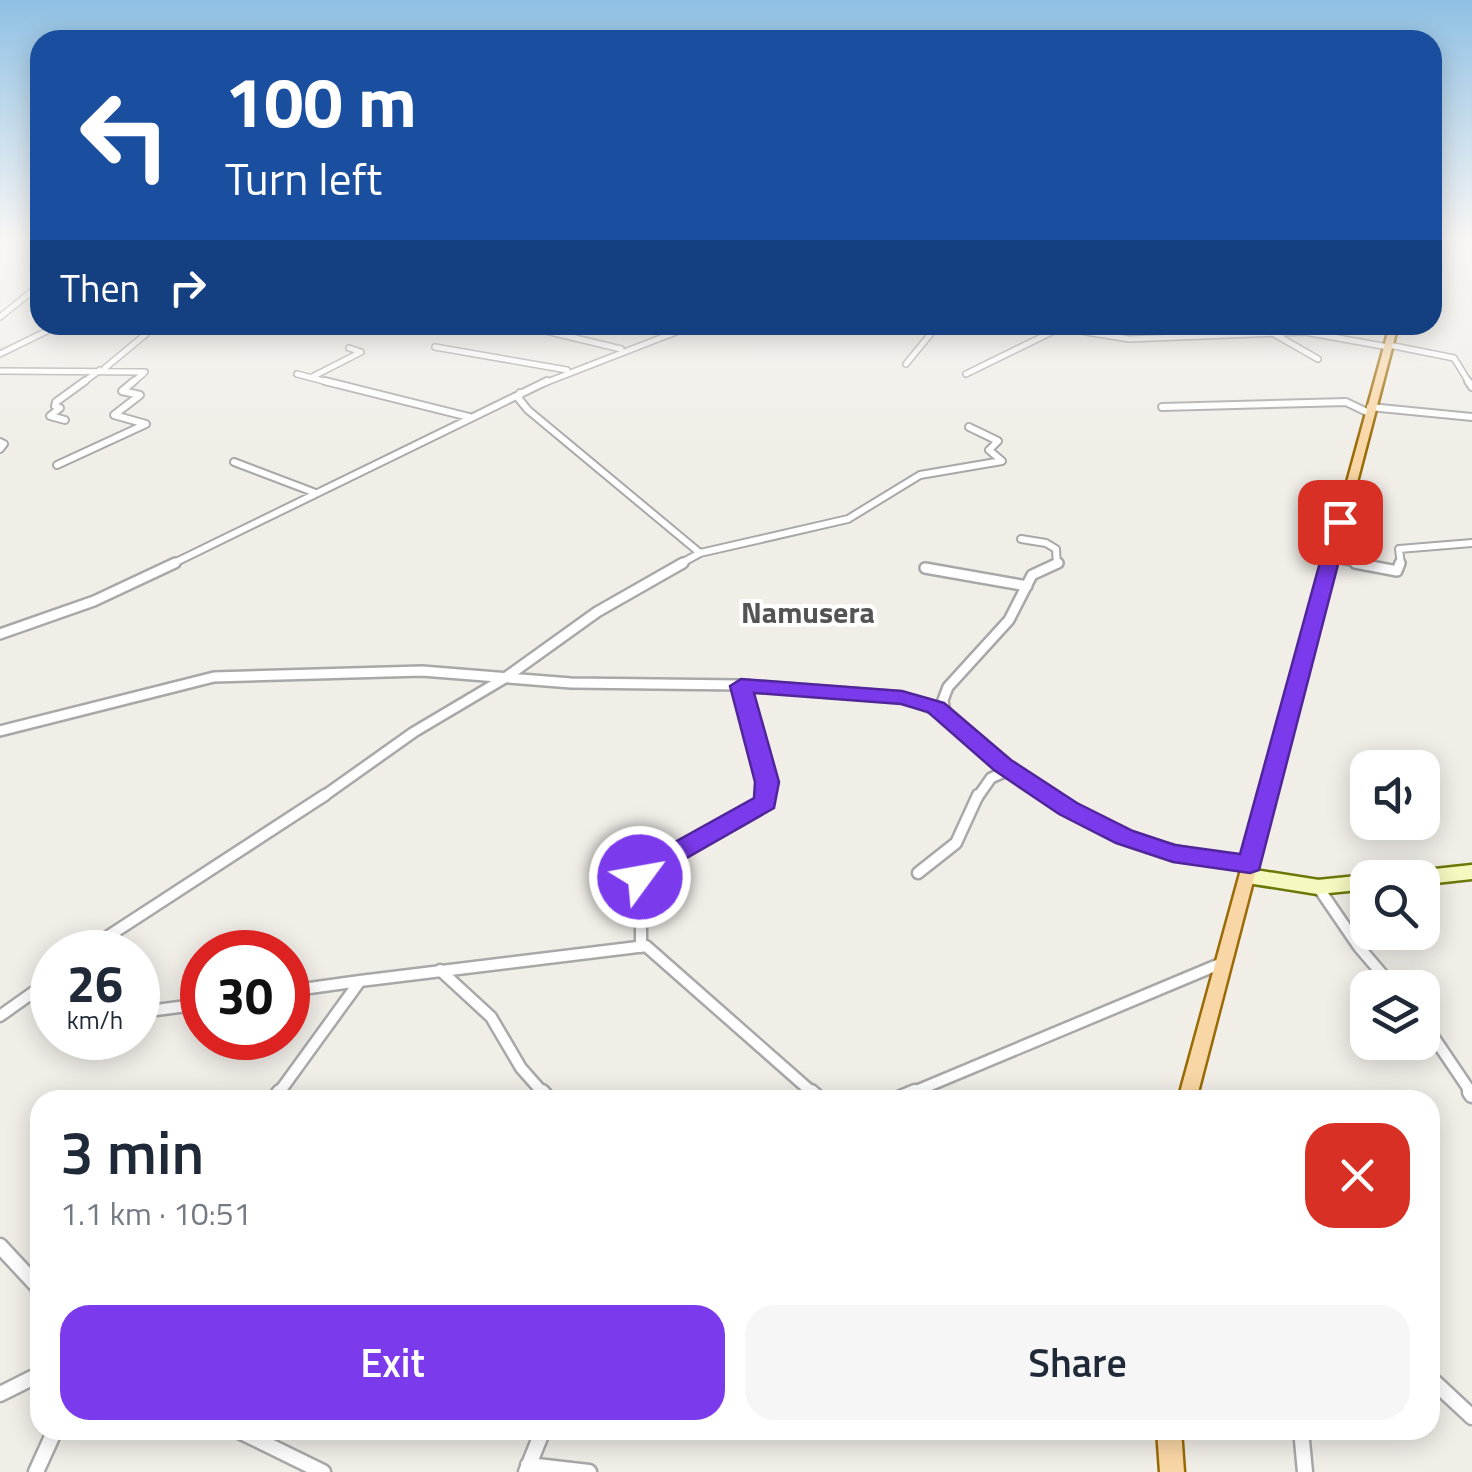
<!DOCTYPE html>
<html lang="en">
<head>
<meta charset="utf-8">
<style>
	body { margin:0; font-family:"Titillium Web",sans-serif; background:#f6f6f7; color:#1f2937; height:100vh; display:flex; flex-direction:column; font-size:38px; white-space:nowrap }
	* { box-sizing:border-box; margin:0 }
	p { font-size:32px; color:#747a83 }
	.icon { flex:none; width:55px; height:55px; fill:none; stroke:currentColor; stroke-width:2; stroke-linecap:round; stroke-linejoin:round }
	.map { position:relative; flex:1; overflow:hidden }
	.drawer { position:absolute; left:30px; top:1090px; width:1410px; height:350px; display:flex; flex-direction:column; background:#fff; border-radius:30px; box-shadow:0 5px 25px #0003 }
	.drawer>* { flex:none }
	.guide { position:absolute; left:30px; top:30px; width:1412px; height:305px; border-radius:30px; box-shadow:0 5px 25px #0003; background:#1a4fa0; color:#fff; overflow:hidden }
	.buttons { position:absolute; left:1350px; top:750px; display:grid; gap:20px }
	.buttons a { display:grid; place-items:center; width:90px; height:90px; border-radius:20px; background:#fff; box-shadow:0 5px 25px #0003; font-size:50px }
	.speed { position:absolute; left:30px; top:930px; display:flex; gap:20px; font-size:50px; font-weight:700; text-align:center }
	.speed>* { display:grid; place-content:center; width:130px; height:130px; border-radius:50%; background:#fff; box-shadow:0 5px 25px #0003; line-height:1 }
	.speed small { font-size:25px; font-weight:400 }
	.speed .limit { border:15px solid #d22; background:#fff; color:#111 }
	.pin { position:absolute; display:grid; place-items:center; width:85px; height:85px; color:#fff; margin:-42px; border-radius:20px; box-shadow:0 5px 15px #0006 }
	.me { position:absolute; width:110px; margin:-55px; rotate:58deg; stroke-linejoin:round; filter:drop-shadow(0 0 8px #0008) }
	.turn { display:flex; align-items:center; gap:35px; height:210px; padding:0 30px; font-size:45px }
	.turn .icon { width:130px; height:130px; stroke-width:2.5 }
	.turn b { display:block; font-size:70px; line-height:85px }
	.then { display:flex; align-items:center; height:95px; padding:0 30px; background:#0003; gap:20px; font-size:38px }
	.round { display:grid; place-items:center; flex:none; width:105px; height:105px; border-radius:30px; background:#f6f6f7 }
	.head { display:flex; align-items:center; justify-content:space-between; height:170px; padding:0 30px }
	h1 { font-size:60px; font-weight:600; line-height:75px }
	.primary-button { display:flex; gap:20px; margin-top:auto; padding:20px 30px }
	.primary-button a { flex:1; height:115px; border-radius:30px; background:#7c3aed; color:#fff; font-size:40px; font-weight:600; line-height:115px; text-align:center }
	.primary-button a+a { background:#f6f6f7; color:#1f2937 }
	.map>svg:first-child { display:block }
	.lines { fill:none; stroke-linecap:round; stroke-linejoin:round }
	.street-far4-casing { stroke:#a8a8a8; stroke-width:8 }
	.street-far3-casing { stroke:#a8a8a8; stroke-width:10 }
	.street-far2-casing { stroke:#a8a8a8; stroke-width:14 }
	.street-far1-casing { stroke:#a8a8a8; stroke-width:15 }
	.street-casing { stroke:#a8a8a8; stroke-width:19 }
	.secondary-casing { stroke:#6b7808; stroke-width:19 }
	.primary-casing { stroke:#9a6a05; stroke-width:5 }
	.street-far4 { stroke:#fff; stroke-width:5 }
	.street-far3 { stroke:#fff; stroke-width:6 }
	.street-far2 { stroke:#fff; stroke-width:9 }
	.street-far1 { stroke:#fff; stroke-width:10 }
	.street { stroke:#fff; stroke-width:14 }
	.secondary { stroke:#f5f8bf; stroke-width:14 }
	.primary { fill:#f9d6a5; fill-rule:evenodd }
	.route { fill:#7c3aed; stroke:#51269a; stroke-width:2.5 }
	.labels { text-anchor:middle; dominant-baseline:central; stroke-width:8; stroke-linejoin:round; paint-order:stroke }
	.quarter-label { font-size:30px; font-weight:bold; fill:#545454; stroke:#fff }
</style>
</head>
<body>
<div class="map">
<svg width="1472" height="1472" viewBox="0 0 1472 1472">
	<rect width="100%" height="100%" fill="#f1eee8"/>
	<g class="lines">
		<defs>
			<path id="street-far4" d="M0 317 40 285
				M521 325 621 349
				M1044 325 1129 339 1305 332 1388 347
				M1250 325 1266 333
				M1276 335 1318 359
				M1389 345 1454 358 1470 384
				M435 347 567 370
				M0 354 59 325
				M906 364 938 325
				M105 368 146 334
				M0 371 145 372 131 384
				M297 374 335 384
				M966 374 1058 329
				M312 377 361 352 349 348
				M81 384 100 370
				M542 384 694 325"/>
			<path id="street-far3" d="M325 381 469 417
				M1468 381 1472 387
				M520 393 519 399 528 410 700 553 678 565
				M1162 407 1346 402 1369 413
				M1370 407 1472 417
				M65 420 50 416 60 408 55 406 56 402 85 381
				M0 442 4 444 0 449
				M234 462 313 492
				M57 465 146 424 114 415 140 395 122 391 134 381
				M1021 539 1046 543 1056 549 1057 565
				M700 553 848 519 920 475 1002 461 989 450 998 441 969 427
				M1330 558 1368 565
				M170 565 547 381
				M1401 565 1399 549 1472 543"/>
			<path id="street-far2" d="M1355 563 1397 571 1400 563
				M925 568 1027 586
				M0 634 94 601 175 563
				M741 685 767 798
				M945 713 943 700 948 687 1009 620 1032 575 1058 563
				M0 731 214 677 422 671 571 683 741 685 902 697 945 713 1009 770 1052 798
				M321 798 414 732 505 678 597 612 683 563
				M977 798 991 778 1009 770"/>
			<path id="street-far1" d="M1048 795C1120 841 1167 853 1250 864
				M918 873 956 843 978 795
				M1318 887 1359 947 1394 988
				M641 947V873L759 807 768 795
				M84 952 325 795
				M440 970 491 1017 521 1068 544 1094
				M288 991 360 981
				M156 1010 202 1004
				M0 1016 52 979
				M1422 1020 1472 1094
				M278 1094 360 981 646 946 814 1094
				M909 1094 1222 963"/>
			<path id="street" d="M542 1092 549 1100
				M811 1092 820 1100
				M1470 1092 1472 1095
				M274 1100 280 1092
				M896 1100 915 1092
				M0 1246 40 1289
				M1430 1378 1472 1417
				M0 1394 40 1374
				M237 1430 323 1472
				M1301 1430 1305 1472
				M528 1465 589 1472
				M36 1472 55 1430
				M526 1472 543 1430"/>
			<path id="secondary" d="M1248 876 1318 887 1368 882
				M1417 878 1472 872"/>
			<path id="primary" d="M1390 325H1398L1196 1100H1178Z
				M1157 1430H1181L1184 1472H1160Z"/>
		</defs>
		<use href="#street-far4" class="street-far4-casing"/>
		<use href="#street-far3" class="street-far3-casing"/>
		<use href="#street-far2" class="street-far2-casing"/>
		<use href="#street-far1" class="street-far1-casing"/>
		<use href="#street" class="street-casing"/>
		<use href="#secondary" class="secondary-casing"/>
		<use href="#primary" class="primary-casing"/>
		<use href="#street-far4" class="street-far4"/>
		<use href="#street-far3" class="street-far3"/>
		<use href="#street-far2" class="street-far2"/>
		<use href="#street-far1" class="street-far1"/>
		<use href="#street" class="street"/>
		<use href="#secondary" class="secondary"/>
		<use href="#primary" class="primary"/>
	</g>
	<linearGradient id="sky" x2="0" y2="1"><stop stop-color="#8fc0e4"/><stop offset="0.54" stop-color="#f9f7f5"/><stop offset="1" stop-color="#f9f7f5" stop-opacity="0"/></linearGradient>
	<rect width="1472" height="446" fill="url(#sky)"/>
	<path class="route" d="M1340 516 1349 522 1259 870 1250 873 1173 862 1116 843 1059 814 994 770 928 712 901 704 754 693 779 782 774 808 657 875 649 883H631L627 877 639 862 754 798 755 782 730 686 741 679 902 691 944 703 1011 760 1077 803 1133 831 1175 845 1240 854 1331 522Z"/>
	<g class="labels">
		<g class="quarter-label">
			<text x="808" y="612">Namusera</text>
		</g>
	</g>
</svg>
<div class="buttons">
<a><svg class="icon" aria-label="sound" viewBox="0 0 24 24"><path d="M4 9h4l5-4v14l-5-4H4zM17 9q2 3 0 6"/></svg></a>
<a><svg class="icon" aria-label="search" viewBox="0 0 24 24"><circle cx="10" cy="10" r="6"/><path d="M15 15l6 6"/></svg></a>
<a><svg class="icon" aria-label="layers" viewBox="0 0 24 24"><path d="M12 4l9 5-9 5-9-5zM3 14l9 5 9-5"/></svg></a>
</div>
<div class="speed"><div>26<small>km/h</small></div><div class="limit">30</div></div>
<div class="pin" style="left:1340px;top:522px;background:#d93025"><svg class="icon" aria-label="arrive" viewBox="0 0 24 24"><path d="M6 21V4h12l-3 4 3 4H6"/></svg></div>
<svg class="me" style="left:640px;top:877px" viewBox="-20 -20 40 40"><circle r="17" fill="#7c3aed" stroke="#fff" stroke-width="3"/><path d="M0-11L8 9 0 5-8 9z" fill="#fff"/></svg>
<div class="guide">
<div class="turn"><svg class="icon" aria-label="left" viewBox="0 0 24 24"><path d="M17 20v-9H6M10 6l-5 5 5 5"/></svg><div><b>100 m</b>Turn left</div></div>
<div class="then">Then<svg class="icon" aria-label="right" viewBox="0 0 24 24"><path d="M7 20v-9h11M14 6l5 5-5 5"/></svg></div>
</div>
<section class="drawer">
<div class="head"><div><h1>3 min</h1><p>1.1 km · 10:51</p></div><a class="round" style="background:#d93025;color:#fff"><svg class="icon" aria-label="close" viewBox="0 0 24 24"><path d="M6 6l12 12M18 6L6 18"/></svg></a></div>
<div class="primary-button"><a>Exit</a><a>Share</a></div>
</section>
</div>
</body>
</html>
